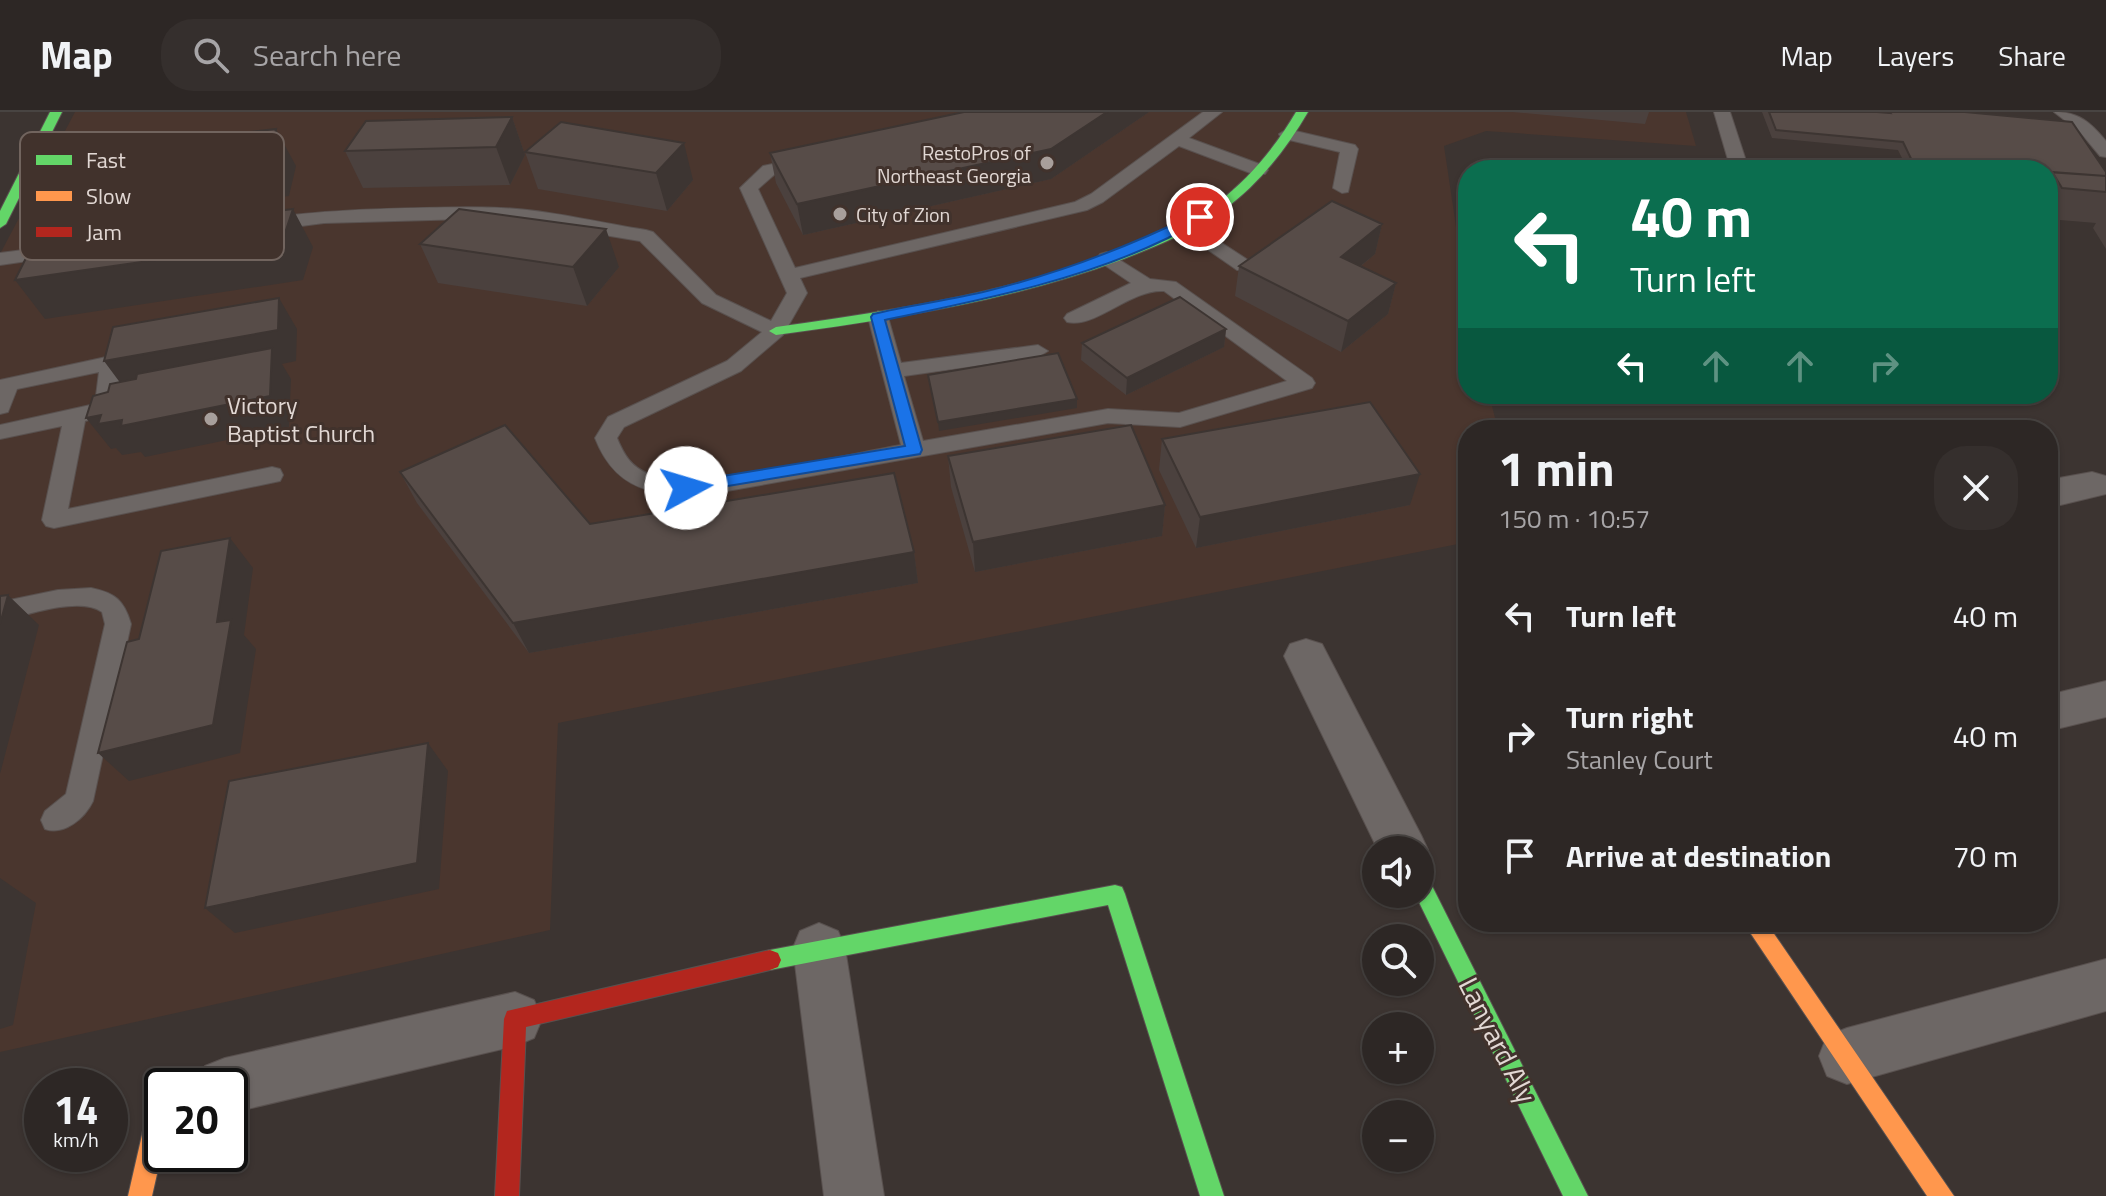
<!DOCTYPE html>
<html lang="en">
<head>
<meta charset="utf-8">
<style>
	body { margin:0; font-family:"Titillium Web",sans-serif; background:#352f2d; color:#f1f3f6; height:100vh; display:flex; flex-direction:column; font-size:30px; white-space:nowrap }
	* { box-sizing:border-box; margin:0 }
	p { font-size:26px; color:#a7a5a7 }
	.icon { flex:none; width:44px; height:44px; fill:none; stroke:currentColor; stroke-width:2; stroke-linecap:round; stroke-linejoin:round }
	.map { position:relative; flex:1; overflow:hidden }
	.side { position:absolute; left:1458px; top:308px; width:600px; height:512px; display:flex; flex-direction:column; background:#2d2725; border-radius:32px; box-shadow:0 2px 6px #0004,0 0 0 2px #484442 }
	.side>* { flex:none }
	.guide { position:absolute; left:1458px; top:48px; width:600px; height:244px; border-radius:32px; box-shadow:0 2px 6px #0004,0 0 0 2px #484442; background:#0b6e4f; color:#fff; overflow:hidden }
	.buttons { position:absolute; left:1362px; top:724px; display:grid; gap:16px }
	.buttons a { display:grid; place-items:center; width:72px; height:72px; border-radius:50%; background:#2d2725; box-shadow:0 2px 6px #0004,0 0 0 2px #484442; font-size:40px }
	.speed { position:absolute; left:24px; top:956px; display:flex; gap:16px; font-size:40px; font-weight:700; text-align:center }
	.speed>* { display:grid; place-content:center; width:104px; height:104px; border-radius:50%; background:#2d2725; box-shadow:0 2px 6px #0004,0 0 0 2px #484442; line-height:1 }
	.speed small { font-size:20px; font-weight:400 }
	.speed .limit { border:4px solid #111; border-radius:12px; background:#fff; color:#111 }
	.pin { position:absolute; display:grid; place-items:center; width:68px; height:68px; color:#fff; margin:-34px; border:4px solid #fff; border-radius:50%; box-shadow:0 2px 8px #0007 }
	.me { position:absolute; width:88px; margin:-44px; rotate:84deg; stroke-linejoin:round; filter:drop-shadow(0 0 6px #0008) }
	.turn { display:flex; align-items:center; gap:28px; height:168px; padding:0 40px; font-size:36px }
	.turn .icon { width:104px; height:104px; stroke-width:2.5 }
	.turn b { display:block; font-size:56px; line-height:68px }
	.lanes { display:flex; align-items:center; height:76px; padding:0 40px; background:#0003; justify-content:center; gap:40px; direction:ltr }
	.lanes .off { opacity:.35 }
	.round { display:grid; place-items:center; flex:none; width:84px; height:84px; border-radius:32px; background:#352f2d }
	.headline { display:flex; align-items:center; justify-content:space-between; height:136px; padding:0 40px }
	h1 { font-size:48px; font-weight:700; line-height:60px }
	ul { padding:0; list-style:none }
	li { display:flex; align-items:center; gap:24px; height:120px; padding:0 40px }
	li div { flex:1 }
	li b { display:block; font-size:30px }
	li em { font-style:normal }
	header { display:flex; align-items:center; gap:48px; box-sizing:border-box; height:112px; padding:0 40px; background:#2d2725; border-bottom:2px solid #484442 }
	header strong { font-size:38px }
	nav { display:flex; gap:44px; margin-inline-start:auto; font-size:28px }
	.search { width:560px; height:72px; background:#352f2d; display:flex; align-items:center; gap:20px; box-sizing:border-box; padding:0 28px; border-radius:32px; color:#a7a5a7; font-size:30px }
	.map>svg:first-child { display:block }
	.built { fill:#4a362e }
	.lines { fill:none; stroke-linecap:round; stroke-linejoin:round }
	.lane-casing { stroke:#59514f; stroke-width:2 }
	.street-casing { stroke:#59514f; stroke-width:2 }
	.fast-casing { stroke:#59514f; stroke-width:2 }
	.slow-casing { stroke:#59514f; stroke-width:2 }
	.jam-casing { stroke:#59514f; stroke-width:2 }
	.lane { fill:#6d6765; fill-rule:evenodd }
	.street { fill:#6d6765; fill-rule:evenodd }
	.fast { fill:#63d668; fill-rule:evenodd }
	.slow { fill:#ff974d; fill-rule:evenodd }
	.jam { fill:#b3261e; fill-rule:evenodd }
	.wall { fill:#4b413e }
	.shaded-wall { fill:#3d3532 }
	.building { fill:#574c48; stroke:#3d3532; stroke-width:2 }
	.route { fill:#1a73e8; stroke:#114b97; stroke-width:2 }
	.poi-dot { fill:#a89f9b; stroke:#41322c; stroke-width:3 }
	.labels { text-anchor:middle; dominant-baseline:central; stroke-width:6; stroke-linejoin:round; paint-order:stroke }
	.far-poi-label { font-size:20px; fill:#e2d8d4; stroke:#41322c; text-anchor:end }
	.poi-label { font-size:24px; fill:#e2d8d4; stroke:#41322c; text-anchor:start }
	.near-street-label { font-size:28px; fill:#e2d8d4; stroke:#41322c }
	.key { fill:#41322c; stroke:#71645e; stroke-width:2 }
	.key-label { font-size:22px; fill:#e2d8d4 }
</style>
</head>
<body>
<header>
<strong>Map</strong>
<div class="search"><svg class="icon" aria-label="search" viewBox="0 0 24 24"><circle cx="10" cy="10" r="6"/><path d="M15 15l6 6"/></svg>Search here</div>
<nav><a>Map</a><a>Layers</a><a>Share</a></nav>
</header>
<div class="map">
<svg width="2106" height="1084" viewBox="0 0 2106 1084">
	<rect width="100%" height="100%" fill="#3c3431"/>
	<path class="built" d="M75 0H1686L1696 34 1486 19 1444 34 1468 195V282H1489L1498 318H1468V430L558 611 550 818 0 940V142Z"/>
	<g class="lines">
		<defs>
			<path id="lane" d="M1203 0H1222L1189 26 1265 54 1268 58 1265 62H1253L1179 34 1103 90 1087 98 800 166 807 181 783 223 741 259 624 315 617 326C624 343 631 355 649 362 693 379 849 342 901 333L868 205 878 199 888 205 901 251 1038 233 1048 239 1038 245 904 264 923 329 1108 297 1179 301 1287 269 1164 179C1130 177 1095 217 1067 210L1064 206 1067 202 1131 171 1100 150 1097 146 1100 142 1107 140 1150 167 1176 170 1312 266 1315 271 1312 276 1180 315 1108 311 727 379C669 385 619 388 595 326L608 305 727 249 762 220 702 191 640 129 502 106 324 111 263 119 254 113C270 96 468 94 501 96 549 98 599 111 646 118L653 120 716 183 771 209 787 181 740 76 763 54 807 45 816 50 813 54 775 62 758 77 795 156 1075 90 1091 82Z
				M1714 0H1730L1749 58H1731Z
				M2054 0C2079 0 2090 10 2106 29V45L2100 44 2080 20Z
				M1287 17 1355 33 1358 37 1348 80 1342 81 1333 76 1340 40 1281 26 1279 22Z
				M1185 107 1251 150 1254 154 1251 158H1237L1178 117 1176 113Z
				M62 133 71 139 69 143 0 153V141Z
				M111 244 121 251 116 297 113 302 85 309 68 397 272 355 280 357 283 363 280 369 54 416 46 414 42 408 62 314 0 327V313L95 292 99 260 17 277 8 300 0 302V268Z
				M91 476C115 481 124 488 131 512L93 689C85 706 64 724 45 717L41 708 45 699 66 682 105 512 102 500C80 484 25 503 0 510V490L58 478Z"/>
			<path id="street" d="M2092 360 2106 364V382L2048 396V368Z
				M1306 527 1322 532 1421 723 1428 738 1421 753 1420 738H1378L1284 544 1290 532Z
				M2106 569V605L2048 619V583Z
				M819 811 838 819 845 836 884 1084H824L793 836 800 819Z
				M2106 847V899L1847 972 1827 964 1819 944 1827 924 1847 916Z
				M515 880 534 888 542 907 534 926 515 934 230 1001V974H197L205 954 225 946Z"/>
			<path id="fast" d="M50 0H62L6 112 0 116V99Z
				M1296 0H1308C1287 36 1259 72 1225 97 1194 119 1157 134 1121 148 1010 189 893 207 776 223L769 219 776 215C890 199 1005 182 1113 141 1149 128 1186 113 1217 91 1249 67 1276 34 1296 0Z
				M1420 762 1427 764 1588 1084H1563L1415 782H1420Z
				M1115 773 1122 775 1125 782 1224 1084H1200L1108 793 770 858 762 855 759 848 762 841 770 838Z"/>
			<path id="slow" d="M1743 810H1766L1954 1084H1927Z
				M162 976V1040L152 1084H128L150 988 154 980Z"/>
			<path id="jam" d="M770 838 778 841 781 848 778 855 770 858 526 915 519 1084H495L504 907 507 899Z"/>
		</defs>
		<use href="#lane" class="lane-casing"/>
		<use href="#street" class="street-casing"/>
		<use href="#fast" class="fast-casing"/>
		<use href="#slow" class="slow-casing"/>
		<use href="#jam" class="jam-casing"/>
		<use href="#lane" class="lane"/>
		<use href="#street" class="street"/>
		<use href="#fast" class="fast"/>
		<use href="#slow" class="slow"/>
		<use href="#jam" class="jam"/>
	</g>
	<path class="wall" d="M964 0H1149L1051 67 803 123 776 71 770 41Z
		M1512 0H1649L1645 12Z
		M1762 0H1965L2106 60V137L2093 116 2096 111 2048 107V58H1908L1898 38 1772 26Z
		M512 5 525 43 510 73 363 76 345 39Z
		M561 10 693 68 667 99 538 77 525 40Z
		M1382 112 1375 142 1360 155 1396 171 1388 202 1341 240 1235 184 1239 154Z
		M420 132 619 155 587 194 438 171Z
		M1226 217 1224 235 1126 283 1081 248 1082 231Z
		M1162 327 1410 393 1196 436 1159 358Z
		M948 344 1165 393 1162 424 975 460 951 375Z
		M400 360 590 412 914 440 918 471 529 541 417 391Z"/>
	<path class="shaded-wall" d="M1107 0H1149L1051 67 803 123 797 92Z
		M512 5 525 43 510 73 496 35Z
		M276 17 296 54 289 84 88 109 62 71Z
		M684 31 693 68 667 99 656 61Z
		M293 97 313 135 303 168 45 207 15 168Z
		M1382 112 1375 142 1334 176 1341 145Z
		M606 117 619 155 587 194 573 155Z
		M1396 171 1388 202 1341 240 1348 209Z
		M279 186 297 217 296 249 282 252 291 267 289 315 145 345 141 340 122 343 116 336 111 337 86 306 101 303 122 308 127 280 104 249Z
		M1226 217 1224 235 1126 283 1127 266Z
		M1077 287V296L939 319 938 310Z
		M1420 362 1410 393 1196 436 1200 405Z
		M1165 393 1162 424 975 460 973 430Z
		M230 426 253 456 244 523 256 537 240 641 129 669 98 641 217 510Z
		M914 440 918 471 529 541 513 511Z
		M8 483 39 513 0 662V512Z
		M428 631 448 659 439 777 235 821 205 796Z
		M0 766 36 791 13 913 0 917Z"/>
	<path class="building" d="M964 0H1107L1051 37 797 92 770 41Z
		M1769 0H1877L1890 1 1889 0H1965L2072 10 2106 60V64L2048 60V58L2014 56 2015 58H1929L1916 57 1903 30 1776 18Z
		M512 5 496 35 345 39 366 9Z
		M561 10 684 31 656 61 525 40Z
		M276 17 269 47 62 71 79 39Z
		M2052 60 2106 64V80L2062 76Z
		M1332 89 1382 112 1341 145 1396 171 1348 209 1239 154Z
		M293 97 282 130 15 168 34 130Z
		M459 97 606 117 573 155 420 132Z
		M1180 185 1226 217 1127 266 1082 231Z
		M279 186 278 218 104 249 113 215Z
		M272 236 270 284 121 314 122 308 98 312 101 303 86 306 93 284 108 280 110 272 136 267 137 262Z
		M1058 241 1077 287 938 310 928 263Z
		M1370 290 1420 362 1200 405 1162 327Z
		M505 313 590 412 894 361 914 440 513 511 400 360Z
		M1131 313 1165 393 973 430 948 344Z
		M230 426 217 510 231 508 213 613 98 641 127 530 139 527 161 439Z
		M8 483 0 512V484Z
		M428 631 417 751 205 796 229 669Z"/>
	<path class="route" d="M1195 102 1206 105C1196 114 1181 119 1168 126 1080 169 981 188 885 208L922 338 920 342 686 381 678 376 686 370 905 334 871 205 873 202C911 193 950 188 987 179 1060 161 1128 135 1195 102Z"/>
	<g class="poi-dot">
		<circle cx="1047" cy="51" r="8"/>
		<circle cx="840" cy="102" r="8"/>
		<circle cx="211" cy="307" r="8"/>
	</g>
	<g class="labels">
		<g class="far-poi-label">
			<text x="1031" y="40">RestoPros of<tspan x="1031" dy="23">Northeast Georgia</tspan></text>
			<text x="856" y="102" text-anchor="start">City of Zion</text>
		</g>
		<g class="poi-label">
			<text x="227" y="293">Victory<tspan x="227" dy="28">Baptist Church</tspan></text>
		</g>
		<g class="near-street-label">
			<text transform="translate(1498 928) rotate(63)">Lanyard Aly</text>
		</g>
	</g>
	<rect x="20" y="20" width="264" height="128" rx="12" class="key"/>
	<rect x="36" y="43" width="36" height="10" fill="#63d668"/>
	<rect x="36" y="79" width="36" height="10" fill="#ff974d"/>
	<rect x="36" y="115" width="36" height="10" fill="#b3261e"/>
	<g class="key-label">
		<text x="86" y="56">Fast</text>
		<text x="86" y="92">Slow</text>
		<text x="86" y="128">Jam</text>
	</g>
</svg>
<div class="buttons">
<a><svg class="icon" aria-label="sound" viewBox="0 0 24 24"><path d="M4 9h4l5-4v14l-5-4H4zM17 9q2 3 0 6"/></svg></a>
<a><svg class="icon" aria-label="search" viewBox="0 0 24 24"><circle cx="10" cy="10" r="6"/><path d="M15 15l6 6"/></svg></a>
<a>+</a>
<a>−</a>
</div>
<div class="speed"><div>14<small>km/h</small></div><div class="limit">20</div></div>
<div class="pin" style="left:1200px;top:105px;background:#d93025"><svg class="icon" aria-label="arrive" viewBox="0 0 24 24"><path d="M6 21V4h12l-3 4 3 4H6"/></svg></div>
<svg class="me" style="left:686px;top:376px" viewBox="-20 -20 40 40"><circle r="19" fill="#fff"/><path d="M0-13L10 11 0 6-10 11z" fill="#1a73e8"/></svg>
<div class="guide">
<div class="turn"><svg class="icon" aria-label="left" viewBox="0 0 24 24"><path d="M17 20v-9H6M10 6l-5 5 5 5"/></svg><div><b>40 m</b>Turn left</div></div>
<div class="lanes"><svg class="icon" aria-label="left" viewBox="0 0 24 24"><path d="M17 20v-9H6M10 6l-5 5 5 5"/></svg><svg class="icon off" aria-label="ahead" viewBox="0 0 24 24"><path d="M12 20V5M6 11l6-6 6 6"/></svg><svg class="icon off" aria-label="ahead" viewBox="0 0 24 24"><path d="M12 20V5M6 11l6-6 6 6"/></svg><svg class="icon off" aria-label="right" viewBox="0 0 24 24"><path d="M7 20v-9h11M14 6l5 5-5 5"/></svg></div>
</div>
<section class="side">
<div class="headline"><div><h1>1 min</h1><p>150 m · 10:57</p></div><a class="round"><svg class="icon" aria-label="close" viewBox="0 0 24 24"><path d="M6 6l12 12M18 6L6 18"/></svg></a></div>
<ul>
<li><svg class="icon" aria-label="left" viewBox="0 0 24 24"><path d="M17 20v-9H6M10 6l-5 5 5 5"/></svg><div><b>Turn left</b></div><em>40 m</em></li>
<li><svg class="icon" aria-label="right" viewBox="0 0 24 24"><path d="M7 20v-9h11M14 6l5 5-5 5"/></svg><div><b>Turn right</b><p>Stanley Court</p></div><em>40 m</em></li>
<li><svg class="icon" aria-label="arrive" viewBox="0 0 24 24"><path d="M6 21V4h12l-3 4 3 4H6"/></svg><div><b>Arrive at destination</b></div><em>70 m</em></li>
</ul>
</section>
</div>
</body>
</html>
